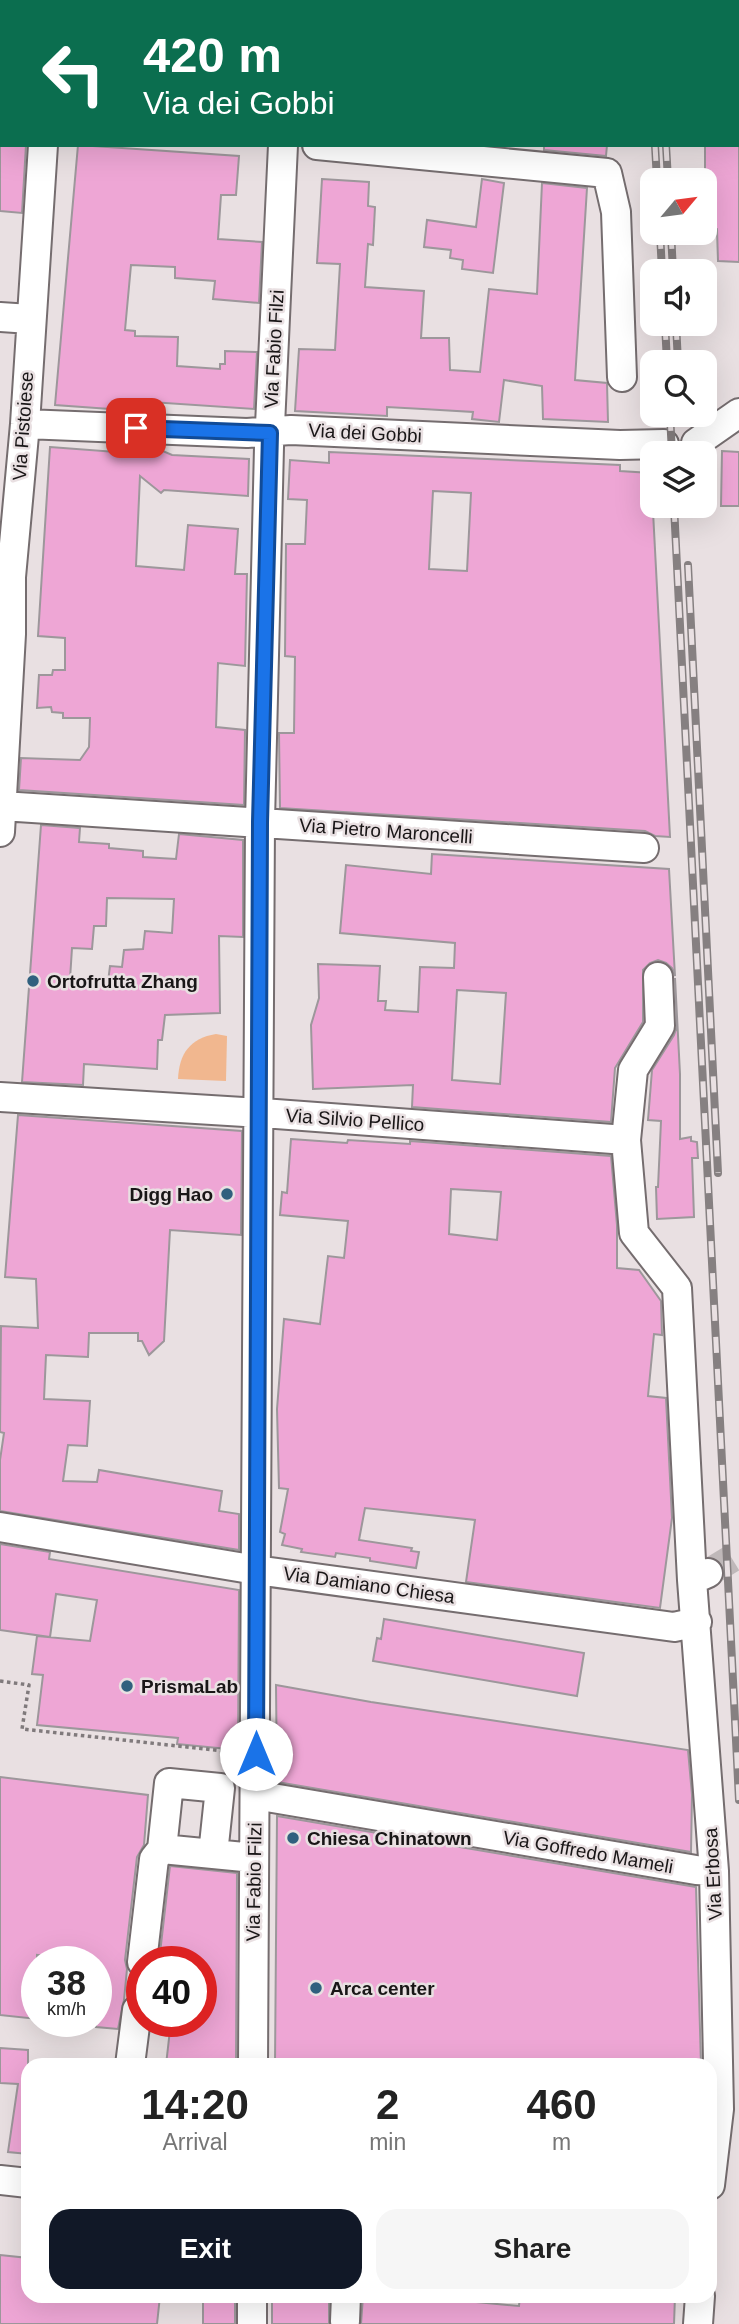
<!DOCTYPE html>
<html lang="en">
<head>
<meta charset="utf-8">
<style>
	body { margin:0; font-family:Helvetica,sans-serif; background:#f6f6f6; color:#222; height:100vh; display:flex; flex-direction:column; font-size:26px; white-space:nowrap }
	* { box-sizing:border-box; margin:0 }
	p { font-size:23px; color:#767676 }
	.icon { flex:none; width:38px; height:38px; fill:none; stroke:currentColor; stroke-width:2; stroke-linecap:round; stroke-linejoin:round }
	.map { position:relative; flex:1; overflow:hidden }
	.side { position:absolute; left:21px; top:2058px; width:696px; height:245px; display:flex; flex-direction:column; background:#fff; border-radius:21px; box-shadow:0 7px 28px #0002 }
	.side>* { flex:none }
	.hud { position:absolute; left:0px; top:0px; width:740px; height:147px; box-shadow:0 7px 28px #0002; background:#0b6e4f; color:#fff; overflow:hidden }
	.needle { width:46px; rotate:61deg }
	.tools { position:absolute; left:640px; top:168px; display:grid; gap:14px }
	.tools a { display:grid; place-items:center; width:77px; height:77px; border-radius:14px; background:#fff; box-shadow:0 7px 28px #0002; font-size:35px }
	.speed { position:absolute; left:21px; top:1946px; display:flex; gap:14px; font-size:35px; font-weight:700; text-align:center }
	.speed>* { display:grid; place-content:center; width:91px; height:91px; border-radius:50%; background:#fff; box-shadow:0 7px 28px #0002; line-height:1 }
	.speed small { font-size:18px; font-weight:400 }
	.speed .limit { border:10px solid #d22; background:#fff; color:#111 }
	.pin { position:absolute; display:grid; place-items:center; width:60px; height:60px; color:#fff; margin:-30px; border-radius:14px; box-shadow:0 4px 10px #0006 }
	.me { position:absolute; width:77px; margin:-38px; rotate:0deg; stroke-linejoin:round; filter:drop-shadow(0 0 5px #0008) }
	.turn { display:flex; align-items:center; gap:24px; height:147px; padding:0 28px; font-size:32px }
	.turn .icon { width:91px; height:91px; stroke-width:2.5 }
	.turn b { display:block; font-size:49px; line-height:60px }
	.eta { display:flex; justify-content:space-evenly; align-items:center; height:119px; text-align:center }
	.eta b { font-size:42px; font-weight:700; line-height:49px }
	.action { display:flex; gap:14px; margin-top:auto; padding:14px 28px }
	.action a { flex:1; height:80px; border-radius:21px; background:#111827; color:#fff; font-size:28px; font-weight:700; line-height:80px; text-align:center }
	.action a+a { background:#f6f6f6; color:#222 }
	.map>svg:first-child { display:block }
	.green { fill:#f1b78f }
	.building { fill:#eea6d5; stroke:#9d979b; stroke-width:2; fill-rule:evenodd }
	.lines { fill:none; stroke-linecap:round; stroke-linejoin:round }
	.minor-tunnel { stroke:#bfb8b9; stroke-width:28; stroke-dasharray:28 14; stroke-linecap:butt }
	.minor-casing { stroke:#756d6f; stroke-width:32 }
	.path { stroke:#807a7c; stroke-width:3.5; stroke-dasharray:3.5 3.5; stroke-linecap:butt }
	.minor { stroke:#fff; stroke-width:28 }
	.rail-casing { stroke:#868081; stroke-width:8 }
	.rail { stroke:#e9e0e2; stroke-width:5; stroke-dasharray:16; stroke-linecap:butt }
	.route-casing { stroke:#114b97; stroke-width:18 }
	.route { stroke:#1a73e8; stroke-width:12 }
	.poi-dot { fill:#30607e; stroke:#e9e0e2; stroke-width:2.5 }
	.labels { text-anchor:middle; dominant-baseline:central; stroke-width:5; stroke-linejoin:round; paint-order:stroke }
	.street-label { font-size:19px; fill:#191617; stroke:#e9e0e2 }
	.poi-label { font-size:19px; font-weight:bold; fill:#191617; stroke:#e9e0e2; text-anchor:start }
</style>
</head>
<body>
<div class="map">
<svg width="739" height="2324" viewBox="0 0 739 2324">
	<rect width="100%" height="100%" fill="#e9e0e2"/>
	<path class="green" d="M216 1034 227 1036 226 1081 178 1079C179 1054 190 1038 216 1034Z"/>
	<path class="building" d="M0 145H26L22 213 0 211Z
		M78 145 239 156 236 195H221L218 239 262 242 259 303 213 299 215 281 175 278V267L131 265 125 330 135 331V336L178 337 177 366 220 369V364H225V351L257 352 254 409 121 400 110 409 55 405Z
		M544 145H607L606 156 544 150Z
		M705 145H739V262L718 261 717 229 710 228 711 177H705Z
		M322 179 369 182 368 206 375 207 373 245 368 244 365 287 424 291 421 338H449L450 370 480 372 489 289 537 294 542 183 587 188 575 380 607 383 608 422 543 419 542 386 504 380 499 422 472 419 473 412 423 409 387 407V416L295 411 299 349 335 350 340 264 317 263Z
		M482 179 504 183 493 273 462 269 463 260 450 258 451 250 424 247 427 220 476 227Z
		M50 447 142 454V451L149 452 156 448 172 455 249 459 248 496 164 490 161 493 140 476 136 566 184 570 188 525 238 529 235 574H247L245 666 218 663 216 727 245 730 244 805 19 790 21 758 80 760 89 747 90 718H63V713L52 712 51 707 37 708 39 675H52L53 670H65V638L38 636Z
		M722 451 739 452V506H721Z
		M329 452 620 465V471L651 473 670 837 655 836 645 831 280 808 279 733H294L295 657 285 656 286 544H305L307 500 288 499 290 460 329 463ZM433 491 471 493 467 571 429 569Z
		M41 825 80 828 79 842 109 844V848L143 851V857L176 859 179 834 243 840V937L219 936 220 1013 165 1015 162 1040H158L157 1069 84 1064 83 1085 22 1082ZM107 898 174 899 172 933 145 931 143 949 124 950 122 967 110 966 108 982 70 979 72 948 92 949 94 926H106Z
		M432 854 669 869 675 976 672 968 666 963 658 960 650 963 643 970V1022L615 1068 611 1122 412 1107 413 1085 313 1089 311 1025 319 998 318 964 380 966 378 1001H386L385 1010 418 1012 420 967 454 968 455 943 340 933 346 865 431 874ZM457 990 506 993 500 1084 452 1080Z
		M675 978 680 1074V1139L691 1137V1141L697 1142 698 1158H692L694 1217 657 1219 656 1187H658L661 1121 648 1120 652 1070 674 1035 677 1026Z
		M18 1115 242 1131 241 1235 170 1230 164 1341 149 1355 142 1341H138V1333H89L88 1357 46 1355 44 1399 90 1401 87 1446 68 1445 63 1481 97 1482 99 1470 222 1491 219 1511 239 1514V1550L0 1511V1460L4 1433 0 1432 1 1326 38 1328 36 1279 5 1277Z
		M291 1139 347 1143 348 1140 410 1144V1141L611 1156 617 1225V1268L639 1270 661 1301 662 1335 654 1334 648 1396 666 1398 672 1518 660 1608 466 1582 475 1520 365 1508 359 1540 412 1548 411 1551 419 1552 416 1568 370 1561V1558L336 1553 335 1557 301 1552 302 1549 282 1545 285 1534 280 1532 288 1489 279 1488 277 1409 284 1319 320 1324 328 1256 344 1258 348 1221 280 1215 282 1192 287 1193ZM451 1189 501 1192 497 1240 449 1234Z
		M0 1544 50 1552 49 1559 239 1590 238 1750 177 1744 178 1738 37 1725 43 1675 32 1674 37 1636 90 1641 97 1600 56 1594 50 1637 0 1630Z
		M384 1619 584 1653 577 1696 373 1661 377 1638 381 1639Z
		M276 1685 371 1702 688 1750 692 1795 691 1852 277 1782Z
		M0 1777 148 1795 144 1845 137 1857 125 1960 127 1969 124 2000 118 2029 96 2027V1962L37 1955V2019L0 2015Z
		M277 1816 696 1887 701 2065H275Z
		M170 1866 237 1873 236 2065H166L171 2021H201V1962H159Z
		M0 2048 28 2050V2154L8 2152 18 2084 0 2083Z
		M0 2255 28 2258V2296H160L157 2324H0Z
		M203 2296H235V2324H203Z
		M272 2296H329V2324H272Z
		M363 2296H478L477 2302 519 2306 520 2296H675L674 2324H361Z"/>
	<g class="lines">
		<path class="minor-tunnel" d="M708 1573 739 1554"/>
		<defs>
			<path id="minor" d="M51 2V0
				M292 2V0
				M0 7 2 8
				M317 145 607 173 616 212 622 377
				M0 317 30 319
				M25 424 247 433 291 430 620 445 664 444
				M696 443 739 413
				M2 806 644 848
				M0 832 11 634V577L25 424 43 145
				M0 1097 276 1114 626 1140 634 1233 677 1288 692 1580
				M626 1140 633 1070 660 1026 658 977
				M0 1527 256 1570 674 1627 697 1622
				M708 1573 692 1580 714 1871 719 2109 710 2185
				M255 1795 696 1870 714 1871
				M162 1849 169 1783 220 1788 213 1854
				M142 1962 154 1859 162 1849 254 1858
				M130 2065 137 2010
				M253 2065 260 822 269 447 283 145
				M0 2180 28 2183
				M252 2296V2324
				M345 2321 346 2296
				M698 2324 700 2296"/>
		</defs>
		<use href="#minor" class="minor-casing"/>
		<path class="path" d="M0 1681 29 1685 22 1729 233 1752"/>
		<use href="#minor" class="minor"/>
		<defs>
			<path id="rail" d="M656 0V2
				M655 145 657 180
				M666 145 668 180
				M660 233 662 271
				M671 233 673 271
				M665 324 667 362
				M676 324 678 362
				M670 415 672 453
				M674 506 739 1800
				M688 565 718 1173"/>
		</defs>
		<use href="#rail" class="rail-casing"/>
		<use href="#rail" class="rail"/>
	</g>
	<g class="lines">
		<defs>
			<path id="route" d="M136 428 270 433 260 822 256 1754"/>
		</defs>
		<use href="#route" class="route-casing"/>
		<use href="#route" class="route"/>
	</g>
	<g class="poi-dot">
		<circle cx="33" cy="981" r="7"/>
		<circle cx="227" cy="1194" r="7"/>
		<circle cx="127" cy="1686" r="7"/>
		<circle cx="293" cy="1838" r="7"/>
		<circle cx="316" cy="1988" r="7"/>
	</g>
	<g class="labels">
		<g class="street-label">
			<text transform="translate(274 349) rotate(-87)">Via Fabio Filzi</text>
			<text transform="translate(23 426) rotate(-86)">Via Pistoiese</text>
			<text transform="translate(365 433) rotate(3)">Via dei Gobbi</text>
			<text transform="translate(386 831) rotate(4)">Via Pietro Maroncelli</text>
			<text transform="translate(355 1120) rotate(4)">Via Silvio Pellico</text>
			<text transform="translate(369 1585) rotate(8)">Via Damiano Chiesa</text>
			<text transform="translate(588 1852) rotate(10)">Via Goffredo Mameli</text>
			<text transform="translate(713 1874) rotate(-93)">Via Erbosa</text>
			<text transform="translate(254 1882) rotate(-89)">Via Fabio Filzi</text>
		</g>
		<g class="poi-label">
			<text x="47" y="981">Ortofrutta Zhang</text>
			<text x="213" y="1194" text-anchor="end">Digg Hao</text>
			<text x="141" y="1686">PrismaLab</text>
			<text x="307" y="1838">Chiesa Chinatown</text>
			<text x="330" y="1988">Arca center</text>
		</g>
	</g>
</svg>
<div class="tools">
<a><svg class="needle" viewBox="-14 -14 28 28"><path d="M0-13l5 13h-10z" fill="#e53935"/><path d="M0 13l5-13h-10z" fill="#767676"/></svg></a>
<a><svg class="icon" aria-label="sound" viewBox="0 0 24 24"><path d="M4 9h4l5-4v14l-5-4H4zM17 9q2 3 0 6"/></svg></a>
<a><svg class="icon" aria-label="search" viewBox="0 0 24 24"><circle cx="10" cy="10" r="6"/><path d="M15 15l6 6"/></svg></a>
<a><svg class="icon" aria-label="layers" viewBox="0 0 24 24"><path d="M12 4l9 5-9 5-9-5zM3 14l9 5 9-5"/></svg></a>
</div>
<div class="speed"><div>38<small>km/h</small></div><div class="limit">40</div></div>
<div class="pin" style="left:136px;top:428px;background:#d93025"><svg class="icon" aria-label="arrive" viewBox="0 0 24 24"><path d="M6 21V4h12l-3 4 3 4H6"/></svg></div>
<svg class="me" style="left:256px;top:1754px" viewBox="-20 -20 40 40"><circle r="19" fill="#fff"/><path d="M0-13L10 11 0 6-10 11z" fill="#1a73e8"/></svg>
<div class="hud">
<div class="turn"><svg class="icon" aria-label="left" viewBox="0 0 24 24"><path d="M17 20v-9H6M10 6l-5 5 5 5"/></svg><div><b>420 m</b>Via dei Gobbi</div></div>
</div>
<section class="side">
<div class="eta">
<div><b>14:20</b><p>Arrival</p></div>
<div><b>2</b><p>min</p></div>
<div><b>460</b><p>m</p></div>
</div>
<div class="action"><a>Exit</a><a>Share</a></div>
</section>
</div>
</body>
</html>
